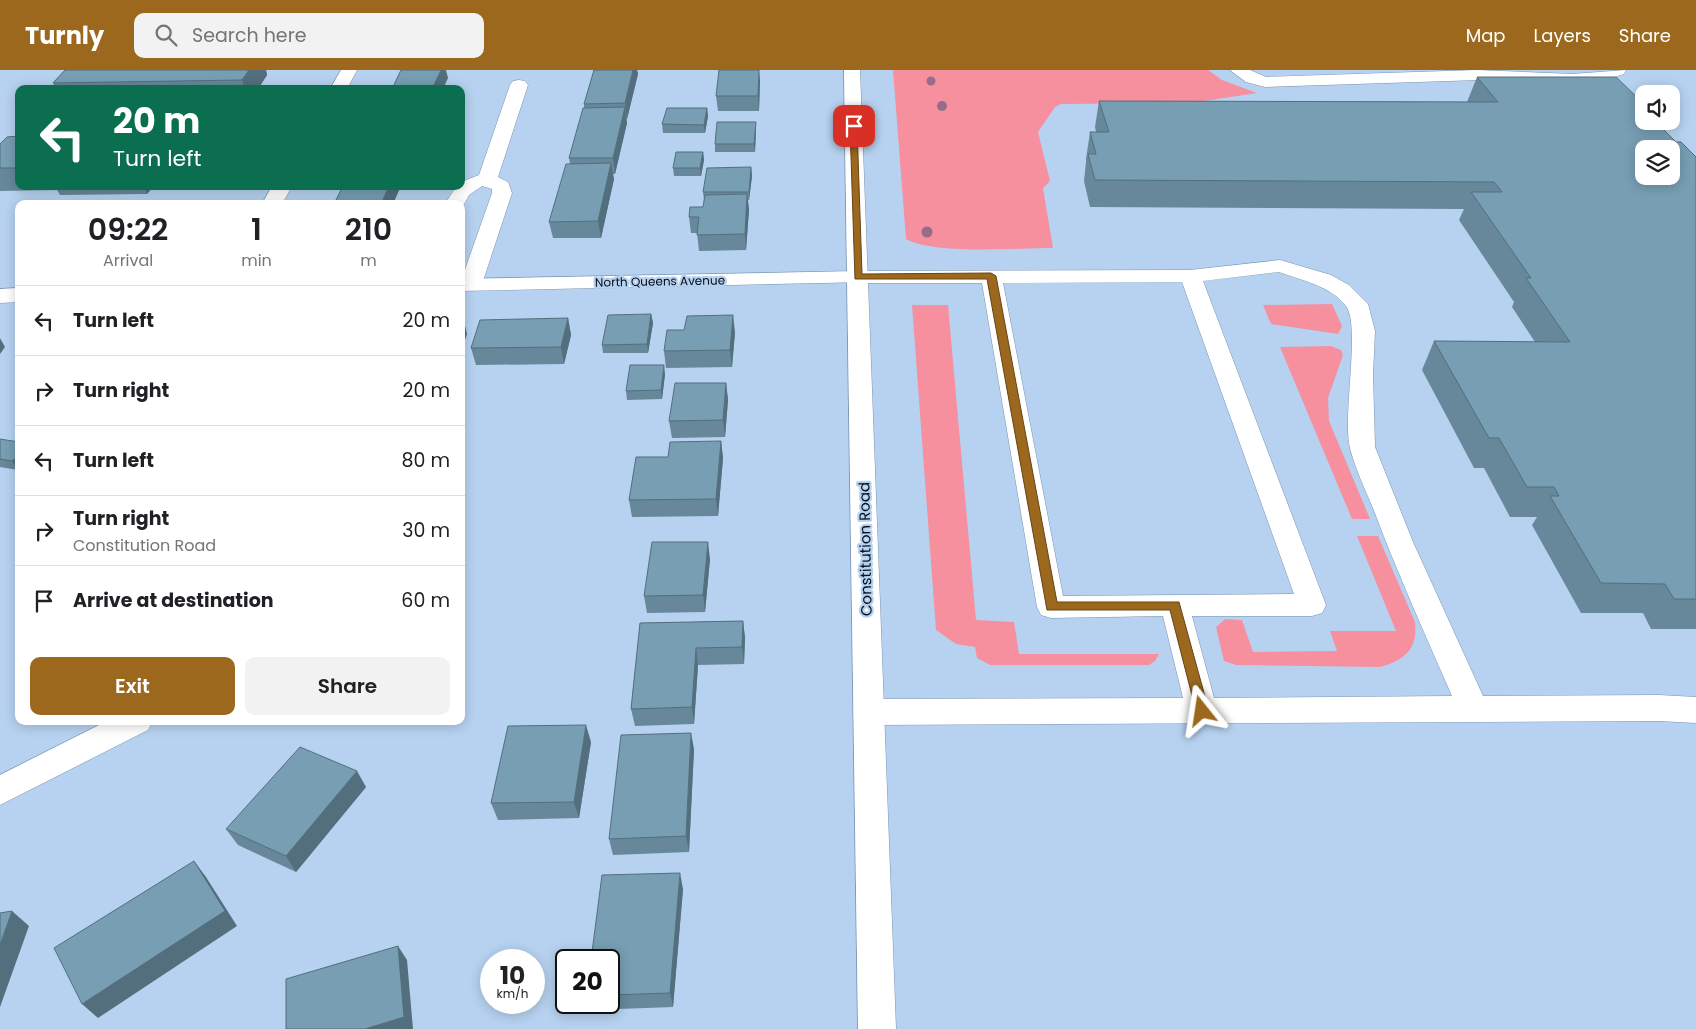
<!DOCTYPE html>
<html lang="en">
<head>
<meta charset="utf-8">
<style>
	body { margin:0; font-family:Poppins,sans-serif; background:#f2f2f2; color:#202124; height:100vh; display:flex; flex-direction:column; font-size:19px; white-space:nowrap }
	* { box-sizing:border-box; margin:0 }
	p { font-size:16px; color:#757577 }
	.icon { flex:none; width:28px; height:28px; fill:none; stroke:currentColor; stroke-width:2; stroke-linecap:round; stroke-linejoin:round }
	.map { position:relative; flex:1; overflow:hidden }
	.sheet { position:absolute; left:15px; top:130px; width:450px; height:525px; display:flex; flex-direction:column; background:#fff; border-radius:10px; box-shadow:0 2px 12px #0003 }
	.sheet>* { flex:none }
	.guide { position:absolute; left:15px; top:15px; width:450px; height:105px; border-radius:10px; box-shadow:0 2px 12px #0003; background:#0b6e4f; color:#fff; overflow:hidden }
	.fabs { position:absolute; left:1635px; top:15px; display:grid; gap:10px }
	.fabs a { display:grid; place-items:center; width:45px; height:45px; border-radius:10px; background:#fff; box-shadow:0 2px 12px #0003; font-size:25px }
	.speed { position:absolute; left:480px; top:879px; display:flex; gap:10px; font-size:25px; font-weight:700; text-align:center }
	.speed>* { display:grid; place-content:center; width:65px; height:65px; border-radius:50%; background:#fff; box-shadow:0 2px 12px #0003; line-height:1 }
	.speed small { font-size:12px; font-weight:400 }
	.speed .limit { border:2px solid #111; border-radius:8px; background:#fff; color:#111 }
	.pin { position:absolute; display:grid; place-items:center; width:42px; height:42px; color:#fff; margin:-21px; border-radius:10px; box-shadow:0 2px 8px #0006 }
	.me { position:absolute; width:55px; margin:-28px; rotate:345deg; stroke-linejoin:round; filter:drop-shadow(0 0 4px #0008) }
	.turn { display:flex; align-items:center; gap:18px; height:105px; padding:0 15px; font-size:22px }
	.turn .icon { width:65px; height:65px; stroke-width:2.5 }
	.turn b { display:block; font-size:35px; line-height:42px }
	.eta { display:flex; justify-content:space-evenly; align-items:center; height:85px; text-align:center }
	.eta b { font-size:30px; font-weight:600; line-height:35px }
	.action { display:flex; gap:10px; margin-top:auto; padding:10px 15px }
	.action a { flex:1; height:58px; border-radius:10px; background:#9c681e; color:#fff; font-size:20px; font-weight:600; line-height:58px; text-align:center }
	.action a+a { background:#f2f2f2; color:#202124 }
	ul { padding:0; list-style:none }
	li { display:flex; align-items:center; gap:15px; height:70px; padding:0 15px; border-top:1px solid #e0e0e0 }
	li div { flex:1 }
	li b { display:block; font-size:19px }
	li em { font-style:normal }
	header { display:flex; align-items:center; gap:30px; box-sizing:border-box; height:70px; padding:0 25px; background:#9c681e; color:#fff }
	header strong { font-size:24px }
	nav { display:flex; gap:28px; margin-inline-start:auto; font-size:18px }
	.search { width:350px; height:45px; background:#f2f2f2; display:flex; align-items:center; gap:12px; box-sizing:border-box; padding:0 18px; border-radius:10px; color:#757577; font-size:19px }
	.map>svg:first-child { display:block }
	.green { fill:#f6909f }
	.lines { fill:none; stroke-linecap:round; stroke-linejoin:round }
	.lane-casing { stroke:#7a94b1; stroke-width:1 }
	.street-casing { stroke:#7a94b1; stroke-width:1 }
	.secondary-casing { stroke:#7a94b1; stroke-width:1 }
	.lane { fill:#fff; fill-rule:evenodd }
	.street { fill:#fff; fill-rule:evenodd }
	.secondary { fill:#fff; fill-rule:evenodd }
	.tree { fill:#976c88 }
	.wall { fill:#66889a }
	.shaded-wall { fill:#536f7d }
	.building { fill:#779eb3; stroke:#536f7d; fill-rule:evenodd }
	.route { fill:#9c681e; stroke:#654414 }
	.labels { text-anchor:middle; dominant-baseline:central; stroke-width:4.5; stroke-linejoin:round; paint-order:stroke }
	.far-street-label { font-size:12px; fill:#060f19; stroke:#b6d2f0 }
	.street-label { font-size:15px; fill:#060f19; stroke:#b6d2f0 }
</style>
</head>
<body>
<header>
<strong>Turnly</strong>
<div class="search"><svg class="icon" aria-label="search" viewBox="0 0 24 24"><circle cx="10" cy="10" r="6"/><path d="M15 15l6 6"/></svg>Search here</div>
<nav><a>Map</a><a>Layers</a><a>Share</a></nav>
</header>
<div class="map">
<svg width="1696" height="959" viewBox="0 0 1696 959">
	<rect width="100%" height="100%" fill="#b6d2f0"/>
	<path class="green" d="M893 0H1208L1222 10 1257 23 1191 33 1061 34 1055 37 1038 62 1050 111 1043 118 1053 178C1017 178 935 185 906 169Z
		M1332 234 1342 256 1338 264 1271 254 1263 235Z
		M912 235H948L976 550 1014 552 1019 584H1159L1155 591 1149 595H990L977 588 975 577 956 574 936 560Z
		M1331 276 1341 280 1343 285 1328 328 1329 351 1370 449H1352L1280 277Z
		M1357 466H1378L1415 552C1418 579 1405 590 1380 597L1236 595 1224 591 1216 557 1225 549 1242 550 1253 582 1337 581 1330 561H1396Z"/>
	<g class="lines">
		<defs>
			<path id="lane" d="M1230 0H1250L1266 7 1477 0 1572 4 1626 0 1624 4 1612 8 1572 14 1479 10 1265 17 1246 12Z
				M519 10 525 11 528 15 498 107 508 112 512 123 482 214 479 219 471 220 463 219 461 211 492 123V119L482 116 469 125 462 138 461 134H445L456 117 461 116V112L479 105 510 15 513 11Z
				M1280 190 1331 205 1349 215 1368 234 1375 261 1373 305 1375 377 1413 472 1483 626 1659 625 1696 627V653L1659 651 869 655 858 651 853 642 858 633 869 629 1183 628 1163 546 1051 548 1041 545 1037 537 982 213H858L850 212 847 207 850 202 858 201 1190 200ZM1279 202C1301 210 1331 216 1346 236 1361 256 1342 347 1350 378 1355 398 1365 419 1373 438 1397 502 1425 564 1452 626L1214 628 1192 546H1312L1322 543 1326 535 1203 211ZM1182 212 1294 524 1063 526 1003 213Z"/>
			<path id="street" d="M341 0H357L347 19H330Z
				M272 116H292L282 134H262Z
				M858 201 866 202 869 207 866 212 461 221V209Z
				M19 218V232L0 233V219Z
				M107 651H153L148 660 0 735V705Z"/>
			<path id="secondary" d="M844 0H860L896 959H858Z"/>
		</defs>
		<use href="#lane" class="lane-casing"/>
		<use href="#street" class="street-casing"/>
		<use href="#secondary" class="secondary-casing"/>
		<use href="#lane" class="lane"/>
		<use href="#street" class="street"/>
		<use href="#secondary" class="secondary"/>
	</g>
	<g class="tree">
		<circle cx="931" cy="11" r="4.5"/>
		<circle cx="942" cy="36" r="5"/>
		<circle cx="927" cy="162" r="5.5"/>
	</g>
	<path class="wall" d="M65 0H266L267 5 258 19H56L53 13Z
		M594 0H637L638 4 627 49H626L627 53 615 104H613L614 109 601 168H553L549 152 570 94 569 88 584 38V34Z
		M1477 7 1644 51 1676 72 1696 87V559H1651L1643 543H1581L1532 455 1537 447H1510L1484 398H1474L1422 300 1434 271 1535 272 1512 237 1514 232 1459 150 1464 139 1090 137 1084 111 1086 92V89L1090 62H1096L1095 57 1099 31 1467 32Z
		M760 10 759 41H718L716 26Z
		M707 38 708 46 705 63H663L662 54Z
		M756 60 755 82H715V74Z
		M19 66V116H191L190 117 152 118 147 124 60 125 57 120 0 121V74Z
		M703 82 704 90 701 106H674L673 98Z
		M751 97 752 106 749 130H748L749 140 746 180 699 181 697 163H691L689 147 703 137 704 130 703 122Z
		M651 244 653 253 648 283H603L602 275Z
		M568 248 571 265 564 294 476 295 471 278Z
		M735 262 732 297 666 298 664 281Z
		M665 304 662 329 627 330 626 321Z
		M726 313 728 330 725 367 672 368 669 351Z
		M0 369 18 400 0 397Z
		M721 371 723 388 718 446 632 447 629 430 668 387Z
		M710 489 705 542 647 543 644 526Z
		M743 551 745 568 744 594 698 595 694 654 635 656 631 639 640 553Z
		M591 672 579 748 498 750 491 733Z
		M694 679 689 782 613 785 609 769Z
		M366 717 296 802 238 775 226 759Z
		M683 819 673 937 591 940 589 932H609V890Z"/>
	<path class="shaded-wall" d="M249 0H266L267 5 258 19H245L242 10Z
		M441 0H446L448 8 443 19H432Z
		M633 0H637L638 4 627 49 625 33Z
		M759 0 760 10 759 41 758 26Z
		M625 37 627 53 615 104 613 88Z
		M707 38 708 46 705 63 704 55Z
		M756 52V60L755 82 754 74Z
		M703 82 704 90 701 106 700 98Z
		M611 93 614 109 601 168 598 151Z
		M751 97 752 106 749 130V122Z
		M144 116H151L152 118 147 124Z
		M389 116H401L393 134H381Z
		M747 124 749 140 746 180 745 164Z
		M651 244 653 253 648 283 647 274Z
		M733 245 735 262 732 297 730 280Z
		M463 247 467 264 461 282V251Z
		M568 248 571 265 564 294 561 277Z
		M0 268 5 277 0 284Z
		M664 295 665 304 662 329 661 320Z
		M726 313 728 330 725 367 723 350Z
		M721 371 723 388 718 446 716 429Z
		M19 385V400H18L12 391Z
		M708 472 710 489 705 542 703 525Z
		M743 551 745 568 744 594 742 577Z
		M696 578 698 595 694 654 692 637Z
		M586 655 591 672 579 748 574 732Z
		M691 663 694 679 689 782 686 766Z
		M357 701 366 717 296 802 286 786Z
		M194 791 206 807 237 856 98 948 82 934Z
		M680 803 683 819 673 937 670 923Z
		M12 841 29 856 0 937V875Z
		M398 876 407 890 413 959H365Z"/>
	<path class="building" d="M65 0H249L242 10 53 13Z
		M401 0H441L432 19H392Z
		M594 0H633L625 33 584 34Z
		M719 0H759L758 26H716Z
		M1477 7H1616L1644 34V51H1655L1676 72H1681L1696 87V529H1674L1665 514 1601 513 1550 426H1559L1554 417H1527L1499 368H1489L1434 271 1570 272 1526 208H1531L1471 122H1502L1494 112 1095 110 1088 84H1096L1090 62H1109L1099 31 1498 32ZM1644 79H1671V106H1644Z
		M625 37 613 88H569L583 38Z
		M667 38H707L704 55 662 54Z
		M717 52H756L754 74H715Z
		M19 66V98H0V74L7 67Z
		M676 82H703L700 98H673Z
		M611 93 598 151 549 152 566 94Z
		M751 97 749 122H703L707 98Z
		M343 116H389L381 134H334Z
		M747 124 745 164 697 165 699 147H689L690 137H703L705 125Z
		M651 244 647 274 602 275 608 245Z
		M733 245 730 280 664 281 667 260H684L687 246Z
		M568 248 561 277 471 278 480 250Z
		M630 295H664L661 320 626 321Z
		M675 313H726L723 350 669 351Z
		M0 369 19 372V385L12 391 0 389Z
		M721 371 716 429 629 430 636 387H668L670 372Z
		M652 472H708L703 525 644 526Z
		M743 551 742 577 696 578 692 637 631 639 640 553Z
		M586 655 574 732 491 733 508 656Z
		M691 663 686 766 609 769 621 665Z
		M300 677 357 701 286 786 226 759Z
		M194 791 225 841 82 934 54 878Z
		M680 803 670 923 609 925V890H591L602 805Z
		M12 841 0 875V843Z
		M398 876 404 947 365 959H286V909Z"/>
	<path class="route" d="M854 54 857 56 862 204 991 203 996 206 1057 532H1179L1209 641 1207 644 1202 646 1196 641 1170 540H1047L987 209H855L850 56Z"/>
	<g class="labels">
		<g class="far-street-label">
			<text transform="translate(660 211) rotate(-1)">North Queens Avenue</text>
		</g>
		<g class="street-label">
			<text transform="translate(865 479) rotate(-91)">Constitution Road</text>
		</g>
	</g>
</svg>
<div class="fabs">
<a><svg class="icon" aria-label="sound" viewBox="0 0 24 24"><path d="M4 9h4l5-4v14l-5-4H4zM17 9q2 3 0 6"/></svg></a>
<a><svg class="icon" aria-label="layers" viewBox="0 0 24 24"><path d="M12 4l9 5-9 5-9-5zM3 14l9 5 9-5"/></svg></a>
</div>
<div class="speed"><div>10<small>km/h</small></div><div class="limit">20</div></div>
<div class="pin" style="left:854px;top:56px;background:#d93025"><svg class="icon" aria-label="arrive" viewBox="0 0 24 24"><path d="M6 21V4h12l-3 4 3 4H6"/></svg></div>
<svg class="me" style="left:1202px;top:641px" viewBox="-20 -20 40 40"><path d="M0-17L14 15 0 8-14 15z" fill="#9c681e" stroke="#fff" stroke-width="4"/></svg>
<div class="guide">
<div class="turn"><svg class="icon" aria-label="left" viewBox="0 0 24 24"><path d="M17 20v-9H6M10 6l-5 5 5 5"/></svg><div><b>20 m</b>Turn left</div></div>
</div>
<section class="sheet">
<div class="eta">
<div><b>09:22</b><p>Arrival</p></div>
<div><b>1</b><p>min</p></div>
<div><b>210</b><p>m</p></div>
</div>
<ul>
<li><svg class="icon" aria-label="left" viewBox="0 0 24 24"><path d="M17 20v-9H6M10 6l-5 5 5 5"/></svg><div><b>Turn left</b></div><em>20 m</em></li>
<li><svg class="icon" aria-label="right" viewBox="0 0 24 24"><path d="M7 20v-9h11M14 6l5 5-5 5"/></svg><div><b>Turn right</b></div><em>20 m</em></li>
<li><svg class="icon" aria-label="left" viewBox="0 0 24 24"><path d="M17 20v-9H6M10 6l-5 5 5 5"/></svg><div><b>Turn left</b></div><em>80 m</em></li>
<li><svg class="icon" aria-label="right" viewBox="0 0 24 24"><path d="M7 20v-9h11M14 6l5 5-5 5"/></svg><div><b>Turn right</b><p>Constitution Road</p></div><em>30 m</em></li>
<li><svg class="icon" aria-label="arrive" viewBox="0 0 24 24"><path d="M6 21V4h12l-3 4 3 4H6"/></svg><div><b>Arrive at destination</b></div><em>60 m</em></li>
</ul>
<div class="action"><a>Exit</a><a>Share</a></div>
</section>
</div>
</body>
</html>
